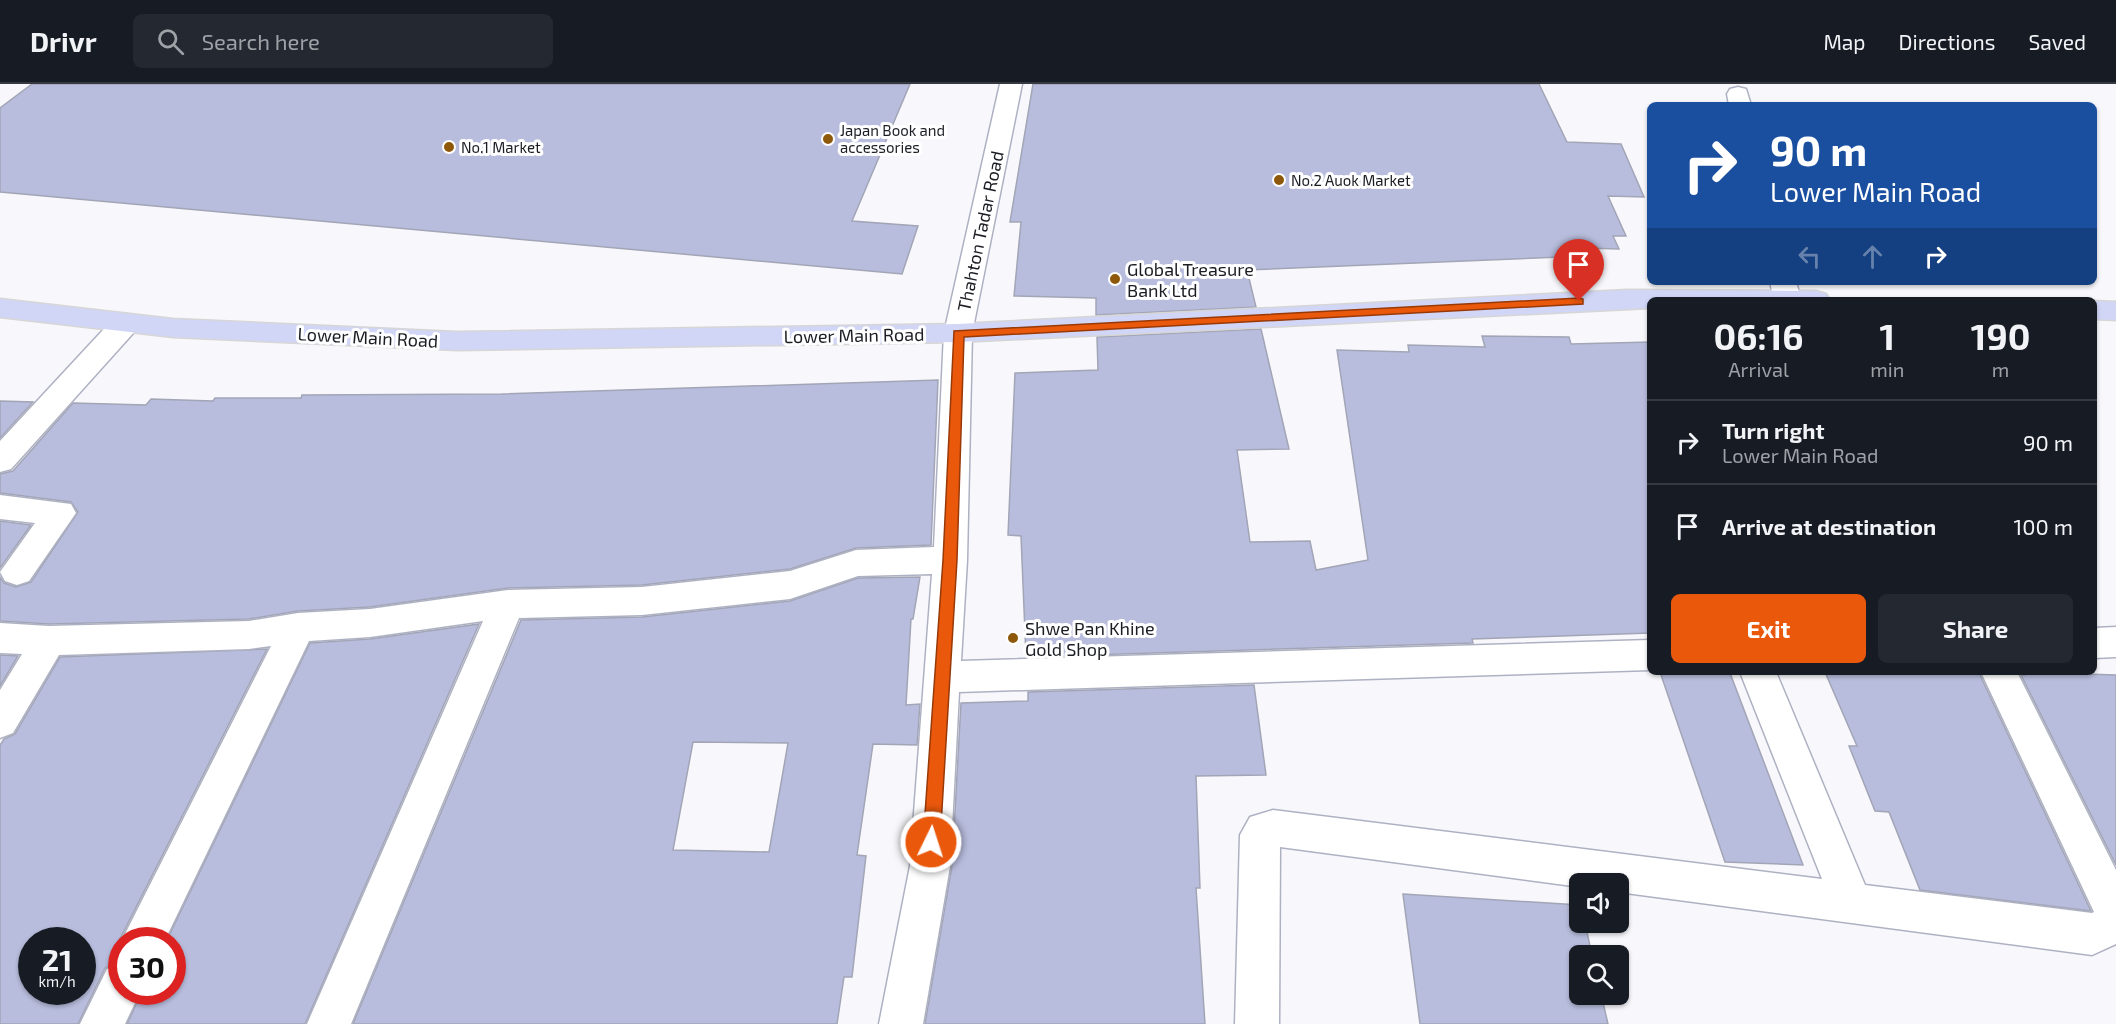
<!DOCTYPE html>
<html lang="en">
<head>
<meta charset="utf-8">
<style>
	body { margin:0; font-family:"Exo 2",sans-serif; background:#242831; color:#f1f3f6; height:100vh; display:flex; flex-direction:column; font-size:22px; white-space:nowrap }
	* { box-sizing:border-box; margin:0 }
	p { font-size:20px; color:#9ea1a6 }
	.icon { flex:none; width:33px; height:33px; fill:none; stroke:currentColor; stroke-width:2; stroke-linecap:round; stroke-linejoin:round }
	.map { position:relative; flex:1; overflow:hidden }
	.sheet { position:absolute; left:1647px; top:213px; width:450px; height:378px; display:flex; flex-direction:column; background:#171b24; border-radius:9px; box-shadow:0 2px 4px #0004 }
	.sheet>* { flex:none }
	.banner { position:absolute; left:1647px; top:18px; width:450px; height:183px; border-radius:9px; box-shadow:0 2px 4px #0004; background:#1a4fa0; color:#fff; overflow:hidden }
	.buttons { position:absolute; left:1569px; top:789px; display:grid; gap:12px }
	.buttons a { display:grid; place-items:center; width:60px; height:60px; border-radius:9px; background:#171b24; box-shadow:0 2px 4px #0004; font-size:30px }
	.speed { position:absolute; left:18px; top:843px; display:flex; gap:12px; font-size:30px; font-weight:700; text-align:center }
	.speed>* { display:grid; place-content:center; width:78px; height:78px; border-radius:50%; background:#171b24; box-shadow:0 2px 4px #0004; line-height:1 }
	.speed small { font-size:15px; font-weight:400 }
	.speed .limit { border:9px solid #d22; background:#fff; color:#111 }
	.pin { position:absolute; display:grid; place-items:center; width:51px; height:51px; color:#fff; margin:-62px -26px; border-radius:50% 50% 50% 0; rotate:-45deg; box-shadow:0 0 6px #0007 }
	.pin .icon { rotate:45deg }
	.me { position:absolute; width:66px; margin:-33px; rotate:4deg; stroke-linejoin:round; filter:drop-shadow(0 0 4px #0008) }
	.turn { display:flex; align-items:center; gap:21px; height:126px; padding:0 24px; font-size:27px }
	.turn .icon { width:78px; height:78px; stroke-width:2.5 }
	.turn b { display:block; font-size:42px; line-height:51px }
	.lanes { display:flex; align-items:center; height:57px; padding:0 24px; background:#0003; justify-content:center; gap:30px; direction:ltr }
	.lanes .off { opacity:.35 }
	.eta { display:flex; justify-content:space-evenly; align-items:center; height:102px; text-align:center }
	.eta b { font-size:36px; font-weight:700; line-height:42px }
	.primary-button { display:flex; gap:12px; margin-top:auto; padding:12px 24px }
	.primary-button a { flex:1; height:69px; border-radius:9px; background:#ea580c; color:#fff; font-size:24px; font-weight:700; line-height:69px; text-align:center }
	.primary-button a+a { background:#242831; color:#f1f3f6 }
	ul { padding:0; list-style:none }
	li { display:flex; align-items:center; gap:18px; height:84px; padding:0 24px; border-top:2px solid #363941 }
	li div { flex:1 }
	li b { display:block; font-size:22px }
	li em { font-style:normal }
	header { display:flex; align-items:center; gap:36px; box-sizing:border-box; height:84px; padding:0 30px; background:#171b24; border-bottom:2px solid #363941 }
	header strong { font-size:28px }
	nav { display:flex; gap:33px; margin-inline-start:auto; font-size:21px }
	.search { width:420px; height:54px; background:#242831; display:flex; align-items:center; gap:15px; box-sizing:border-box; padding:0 21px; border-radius:9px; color:#9ea1a6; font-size:22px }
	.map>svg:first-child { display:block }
	.building { fill:#b8bddd; stroke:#a2a5b6; stroke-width:1.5; fill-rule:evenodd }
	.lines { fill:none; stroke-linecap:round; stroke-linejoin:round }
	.minor-casing { stroke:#aeb1c2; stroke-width:3 }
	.major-casing { stroke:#d6d6d7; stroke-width:3 }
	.minor { fill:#fff; fill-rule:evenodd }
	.major { fill:#d1d6f7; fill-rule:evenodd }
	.route { fill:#ea580c; stroke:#983908; stroke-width:1.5 }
	.poi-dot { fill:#8d5809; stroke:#fff; stroke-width:2 }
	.labels { text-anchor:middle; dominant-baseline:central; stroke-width:6; stroke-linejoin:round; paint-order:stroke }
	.far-poi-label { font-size:15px; fill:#1b1d23; stroke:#fff; text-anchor:start }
	.street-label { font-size:18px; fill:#1b1d23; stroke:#fff }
	.poi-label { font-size:18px; fill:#1b1d23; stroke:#fff; text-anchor:start }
</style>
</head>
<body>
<header>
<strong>Drivr</strong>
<div class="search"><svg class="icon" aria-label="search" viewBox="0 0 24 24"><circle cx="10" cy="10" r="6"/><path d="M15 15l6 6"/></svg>Search here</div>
<nav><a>Map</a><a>Directions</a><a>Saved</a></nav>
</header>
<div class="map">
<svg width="2116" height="940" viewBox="0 0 2116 940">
	<rect width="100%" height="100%" fill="#f8f8fc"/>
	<path class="building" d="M32 0H910L852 137 918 142 902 190 0 108V24Z
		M1033 0H1539L1567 58 1621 60 1644 113 1608 112 1626 152H1613L1619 165 1582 164 1586 172 1247 186 1256 223 1096 231V214L1014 212 1021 138H1010Z
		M1261 245 1289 365 1237 366 1250 458 1310 457 1316 486 1368 476 1337 266 1409 268 1408 261 1485 263 1482 252 1569 253 1571 260 1650 258V549L1472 555 1473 559 1026 573 1021 452 1008 451 1015 289 1098 286 1097 253Z
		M938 296 931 461 856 464 790 485 642 501 508 504 370 523 298 527 249 535 49 540 0 537V493L4 499 16 503 31 498 78 428 71 418 0 409V390L13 387 73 319 146 321 151 315 213 317 215 314H301L302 311 502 310Z
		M0 317 33 318 0 354Z
		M0 437 31 441 0 484Z
		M920 493 913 535H911L906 621 920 620 917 661 873 660 857 771 866 772 852 893H844L837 940H353L521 536 642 533 790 517 858 494ZM693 658 788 659 769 768 673 766Z
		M479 540 305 940H127L142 908H172V856H167L310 559 370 555Z
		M267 565 120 855 122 877 105 884 78 940H0V661L4 655 15 650 60 573ZM32 856H82V908H32Z
		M0 571 18 572 0 602Z
		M1660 588 1730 589 1803 781 1725 778Z
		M1825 588 1979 589 2091 827 1920 806 1889 728 1875 727 1849 662H1857Z
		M2023 588 2116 591V781L2021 591H2025Z
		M1254 601 1266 691 1196 692 1200 804H1196L1205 940H925L952 782 961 619 1028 617V608Z
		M1403 810 1580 821V838H1585L1592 872H1580V910H1601L1608 940H1420Z"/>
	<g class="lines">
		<defs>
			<path id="minor" d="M1000 0H1022L972 249 967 476 961 577 1650 556V586L959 608 950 782 923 940H879L910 782 932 490 858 492 790 515 642 531 519 534 351 940H307L483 537 370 553 309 557 165 856H122L271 562 249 565 59 571 13 649 0 654V606L22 570 0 569V539L49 542 249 537 298 529 370 525 508 506 642 503 790 487 856 466 934 463 944 249Z
				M1738 3 1746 5 1751 21H1729L1727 10 1730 5Z
				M1770 198H1796L1801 215 1774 216Z
				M126 230 136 232 140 239 136 246 11 385 0 388V357L116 232Z
				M0 411 71 420 76 429 29 497 17 501 5 497 0 488 35 439 0 435Z
				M2116 543V573L2094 574V544Z
				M1740 588H1776L1865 801 2092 829 2094 828 1981 588H2017L2116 786V860L2092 871 1618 808V800H1580V803L1280 763 1279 940H1235L1240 751 1250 733 1273 726 1822 795Z
				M122 879V908H140L125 940H80L107 885Z"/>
			<path id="major" d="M1627 206 1816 207 1826 210 1830 216H1650V224L958 258 457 266 173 253 0 233V215L173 235 457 248 958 240Z
				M2094 217 2116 218V236L2094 235Z"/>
		</defs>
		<use href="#minor" class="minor-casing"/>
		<use href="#major" class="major-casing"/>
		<use href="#minor" class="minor"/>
		<use href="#major" class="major"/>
	</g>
	<path class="route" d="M1579 214 1583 215V220L964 253 957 476 940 758 937 764 931 766 926 764 923 758 943 476 954 247Z"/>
	<g class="poi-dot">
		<circle cx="828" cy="55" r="6"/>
		<circle cx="449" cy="63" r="6"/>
		<circle cx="1279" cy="96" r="6"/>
		<circle cx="1115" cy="195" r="6"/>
		<circle cx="1013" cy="554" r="6"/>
	</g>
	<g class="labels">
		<g class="far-poi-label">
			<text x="840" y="46">Japan Book and<tspan x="840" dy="17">accessories</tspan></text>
			<text x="461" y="63">No.1 Market</text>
			<text x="1291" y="96">No.2 Auok Market</text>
		</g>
		<g class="street-label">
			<text transform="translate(980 147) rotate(-78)">Thahton Tadar Road</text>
			<text transform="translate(854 251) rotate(-1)">Lower Main Road</text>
			<text transform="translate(368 253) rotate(3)">Lower Main Road</text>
		</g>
		<g class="poi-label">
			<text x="1127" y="185">Global Treasure<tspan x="1127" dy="21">Bank Ltd</tspan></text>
			<text x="1025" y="544">Shwe Pan Khine<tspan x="1025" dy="21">Gold Shop</tspan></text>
		</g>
	</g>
</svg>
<div class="buttons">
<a><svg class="icon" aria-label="sound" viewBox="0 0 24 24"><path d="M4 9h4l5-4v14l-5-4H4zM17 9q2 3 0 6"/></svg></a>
<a><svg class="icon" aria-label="search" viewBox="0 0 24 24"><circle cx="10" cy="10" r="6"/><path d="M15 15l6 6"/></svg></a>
</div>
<div class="speed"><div>21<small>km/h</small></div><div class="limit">30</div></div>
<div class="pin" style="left:1579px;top:217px;background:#d93025"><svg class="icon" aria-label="arrive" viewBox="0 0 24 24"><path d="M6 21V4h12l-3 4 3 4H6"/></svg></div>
<svg class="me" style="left:931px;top:758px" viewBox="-20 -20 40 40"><circle r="17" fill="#ea580c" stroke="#fff" stroke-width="3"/><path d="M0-11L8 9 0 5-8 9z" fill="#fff"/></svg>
<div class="banner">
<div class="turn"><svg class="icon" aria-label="right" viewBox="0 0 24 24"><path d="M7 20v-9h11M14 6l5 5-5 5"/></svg><div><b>90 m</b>Lower Main Road</div></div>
<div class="lanes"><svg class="icon off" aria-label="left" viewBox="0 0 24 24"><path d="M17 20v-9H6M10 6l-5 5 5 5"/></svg><svg class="icon off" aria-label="ahead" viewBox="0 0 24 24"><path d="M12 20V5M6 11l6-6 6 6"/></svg><svg class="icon" aria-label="right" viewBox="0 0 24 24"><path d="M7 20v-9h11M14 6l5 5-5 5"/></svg></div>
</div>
<section class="sheet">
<div class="eta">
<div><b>06:16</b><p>Arrival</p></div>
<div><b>1</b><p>min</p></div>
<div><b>190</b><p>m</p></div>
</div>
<ul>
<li><svg class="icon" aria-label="right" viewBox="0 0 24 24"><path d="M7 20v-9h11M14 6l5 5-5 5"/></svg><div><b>Turn right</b><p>Lower Main Road</p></div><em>90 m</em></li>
<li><svg class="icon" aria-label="arrive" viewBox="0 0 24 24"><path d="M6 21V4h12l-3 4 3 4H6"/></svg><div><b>Arrive at destination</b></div><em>100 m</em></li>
</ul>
<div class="primary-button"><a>Exit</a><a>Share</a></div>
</section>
</div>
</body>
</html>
